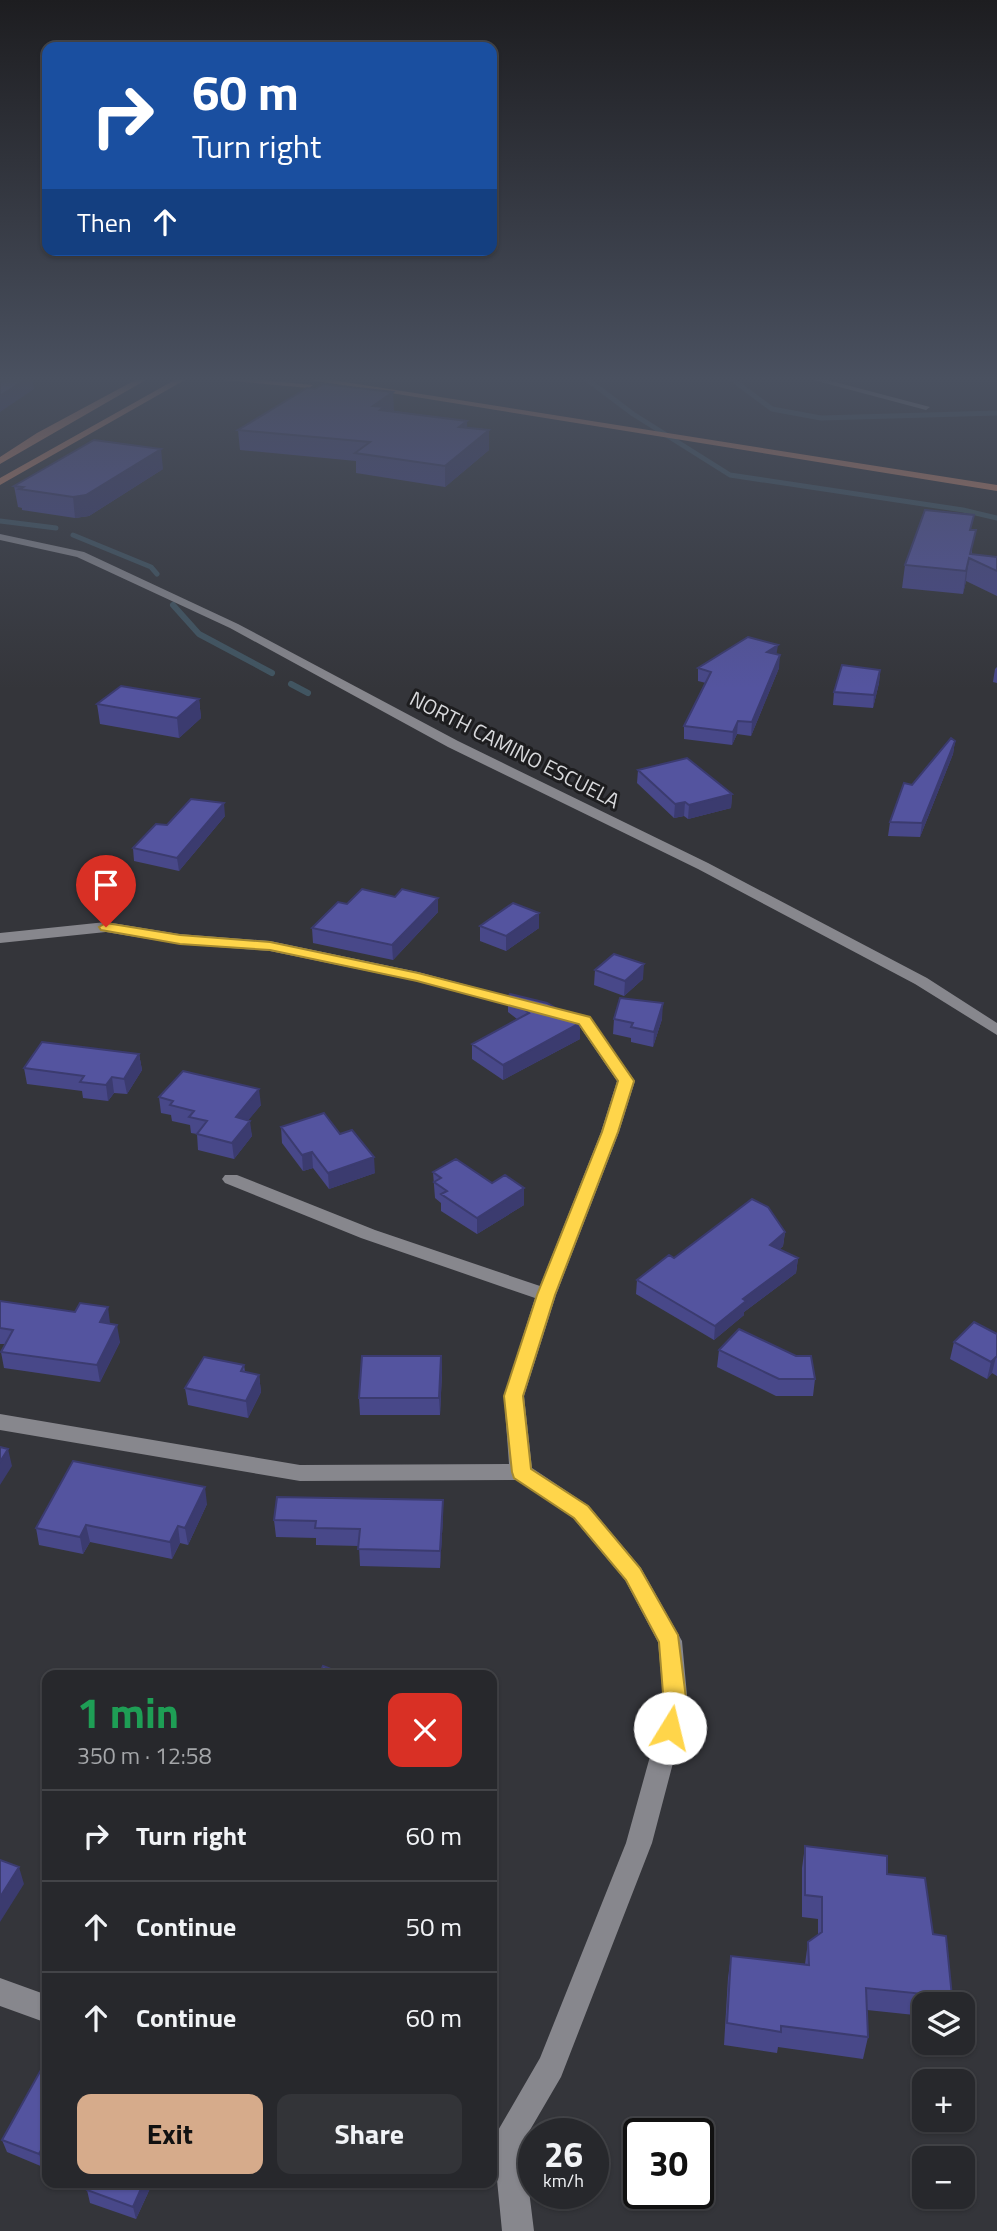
<!DOCTYPE html>
<html lang="en">
<head>
<meta charset="utf-8">
<style>
	body { margin:0; font-family:"Titillium Web",sans-serif; background:#333438; color:#f1f3f6; height:100vh; display:flex; flex-direction:column; font-size:26px; white-space:nowrap }
	* { box-sizing:border-box; margin:0 }
	p { font-size:23px; color:#a4a6a9 }
	.icon { flex:none; width:38px; height:38px; fill:none; stroke:currentColor; stroke-width:2; stroke-linecap:round; stroke-linejoin:round }
	.map { position:relative; flex:1; overflow:hidden }
	.drawer { position:absolute; left:42px; top:1670px; width:455px; height:518px; display:flex; flex-direction:column; background:#27282c; border-radius:14px; box-shadow:0 2px 5px #0004,0 0 0 2px #434448 }
	.drawer>* { flex:none }
	.banner { position:absolute; left:42px; top:42px; width:455px; height:214px; border-radius:14px; box-shadow:0 2px 5px #0004,0 0 0 2px #434448; background:#1a4fa0; color:#fff; overflow:hidden }
	.controls { position:absolute; left:912px; top:1992px; display:grid; gap:14px }
	.controls a { display:grid; place-items:center; width:63px; height:63px; border-radius:14px; background:#27282c; box-shadow:0 2px 5px #0004,0 0 0 2px #434448; font-size:35px }
	.speed { position:absolute; left:518px; top:2118px; display:flex; gap:14px; font-size:35px; font-weight:700; text-align:center }
	.speed>* { display:grid; place-content:center; width:91px; height:91px; border-radius:50%; background:#27282c; box-shadow:0 2px 5px #0004,0 0 0 2px #434448; line-height:1 }
	.speed small { font-size:18px; font-weight:400 }
	.speed .limit { border:4px solid #111; border-radius:10px; background:#fff; color:#111 }
	.pin { position:absolute; display:grid; place-items:center; width:60px; height:60px; color:#fff; margin:-72px -30px; border-radius:50% 50% 50% 0; rotate:-45deg; box-shadow:0 0 7px #0007 }
	.pin .icon { rotate:45deg }
	.me { position:absolute; width:77px; margin:-38px; rotate:9deg; stroke-linejoin:round; filter:drop-shadow(0 0 5px #0008) }
	.turn { display:flex; align-items:center; gap:24px; height:147px; padding:0 35px; font-size:32px }
	.turn .icon { width:91px; height:91px; stroke-width:2.5 }
	.turn b { display:block; font-size:49px; line-height:60px }
	.then { display:flex; align-items:center; height:66px; padding:0 35px; background:#0003; gap:14px; font-size:26px }
	.round { display:grid; place-items:center; flex:none; width:74px; height:74px; border-radius:14px; background:#333438 }
	.headline { display:flex; align-items:center; justify-content:space-between; height:119px; padding:0 35px }
	h1 { font-size:42px; font-weight:700; line-height:52px; color:#1e9e55 }
	.button { display:flex; gap:14px; margin-top:auto; padding:14px 35px }
	.button a { flex:1; height:80px; border-radius:14px; background:#d6ab8b; color:#111; font-size:28px; font-weight:700; line-height:80px; text-align:center }
	.button a+a { background:#333438; color:#f1f3f6 }
	ul { padding:0; list-style:none }
	li { display:flex; align-items:center; gap:21px; height:91px; padding:0 35px; border-top:2px solid #434448 }
	li div { flex:1 }
	li b { display:block; font-size:26px }
	li em { font-style:normal }
	.map>svg:first-child { display:block }
	.lines { fill:none; stroke-linecap:round; stroke-linejoin:round }
	.stream-far1 { stroke:#415561; stroke-width:5 }
	.stream { stroke:#415561; stroke-width:6 }
	.minor { fill:#87878d; fill-rule:evenodd }
	.major { fill:#c48367; fill-rule:evenodd }
	.wall { fill:#484889 }
	.shaded-wall { fill:#3b3b6f }
	.building { fill:#54549f; stroke:#3b3b6f; stroke-width:2 }
	.route { fill:#ffd54a; stroke:#a68a30; stroke-width:2 }
	.labels { text-anchor:middle; dominant-baseline:central; stroke-width:6; stroke-linejoin:round; paint-order:stroke }
	.far-street-label { font-size:21px; fill:#d8d9dc; stroke:#1d1d1f }
</style>
</head>
<body>
<div class="map">
<svg width="997" height="2231" viewBox="0 0 997 2231">
	<rect width="100%" height="100%" fill="#34353a"/>
	<g class="lines">
		<path class="stream-far1" d="M584 377 633 414 730 475 963 510 997 518
			M729 377 772 409 821 418 997 413
			M0 521 56 528
			M73 535 151 567 157 574"/>
		<path class="stream" d="M173 605 199 634 272 673
			M291 684 308 693"/>
		<path class="minor" d="M802 377H816L930 407 926 410Z
			M0 534 84 552 238 624 458 741 708 863 927 978 997 1023V1035L915 984 698 869 448 747 230 628 77 557 0 540Z
			M106 922 179 934 270 941 418 972 590 1018 635 1081 619 1132 556 1295 524 1396 532 1468 589 1506 641 1568 682 1641 688 1706 652 1843 561 2077 523 2142 534 2231H502L493 2139 540 2058 626 1843 664 1706 658 1642 625 1580 573 1518 517 1480 300 1481 0 1430V1414L300 1465 509 1464 504 1396 535 1298 361 1238 225 1183 222 1179 225 1175H237L375 1230 540 1286 601 1132 617 1081 578 1024 416 981 270 951 179 944 106 932 0 943V933Z
			M0 1978 47 1995V2023L0 2006Z"/>
		<path class="major" d="M141 377H151L0 464V457L37 433Z
			M180 377H232L313 385 309 388 190 377 0 485V478Z
			M292 377H313L997 485V491Z"/>
	</g>
	<path class="wall" d="M394 411 467 421V428L489 450 445 487 356 473V461L240 450 238 430Z
		M163 469 89 516 75 518 22 510V508L18 507 14 486Z
		M972 530V554L997 557V596L966 581 963 594 902 588 905 565Z
		M777 654 779 668 751 736 737 734 732 745 684 739V726L706 683 698 681V668Z
		M997 667V683L993 682 995 669Z
		M880 670 879 683 873 708 833 705 834 692Z
		M199 699 201 718 179 738 100 724 97 704Z
		M955 741 953 754 920 837 888 836 890 822 912 785Z
		M638 770 732 794 731 808 688 819 684 816 674 818 637 783Z
		M225 816 179 871 134 861 133 848 167 825Z
		M395 897 438 912 393 960 313 943 312 928 347 904Z
		M539 913V928L506 951 480 941V926Z
		M595 970 643 979 624 996 594 985Z
		M508 997 580 1039 503 1080 472 1059V1044L517 1019 508 1012Z
		M614 1019H662L653 1047 631 1042V1038L613 1034Z
		M139 1054 142 1070 127 1094 114 1093 108 1101 83 1098 82 1091 27 1084 24 1068Z
		M159 1097 261 1105 248 1120 252 1136 234 1159 198 1150 197 1134 191 1133 190 1125 172 1121 171 1115 161 1113Z
		M281 1127 340 1134 375 1173 329 1189 313 1168 303 1171 282 1143Z
		M433 1172 524 1205 477 1234 441 1211V1203L435 1198Z
		M785 1232 783 1246 779 1250 798 1258 796 1273 744 1312V1315L714 1340 636 1294 637 1280 674 1258Z
		M0 1301 110 1323 120 1342 100 1382 4 1368 1 1352 5 1344H0Z
		M997 1334V1376L992 1373 987 1379 950 1359 954 1342Z
		M719 1350 815 1379 813 1396H776L717 1367Z
		M441 1356 442 1372 440 1415H360L359 1398Z
		M244 1365 245 1372 259 1375 261 1392 248 1418 188 1405 185 1388Z
		M443 1500V1517L440 1568 360 1566 359 1546 316 1545V1538L276 1537 274 1520Z
		M207 1504 188 1545 180 1543 172 1559 90 1542 83 1554 39 1545 36 1528Z
		M805 1846 887 1874 933 1934 952 1997 951 2004H924V2016L867 2010 868 2037 863 2059 778 2047 777 2053 724 2045 728 1978 731 1956 805 1964 808 1942 818 1935V1919L802 1917V1868Z
		M47 2059 43 2167 7 2152 2 2140Z
		M153 2182 136 2219 90 2203 87 2190Z"/>
	<path class="shaded-wall" d="M29 377H32L34 389 0 412V396Z
		M393 392 394 411 384 418 373 406Z
		M467 421V440L459 427Z
		M489 430V450L445 487V466Z
		M161 449 163 469 89 516 75 518 73 497Z
		M969 558 966 581 963 594 966 571Z
		M778 645 776 657 767 652Z
		M780 655 779 668 751 736 752 722Z
		M880 670 879 683 873 708 874 695Z
		M199 699 201 718 179 738 177 718Z
		M738 721 737 734 732 745 733 732Z
		M955 741 953 754 920 837 922 823Z
		M732 794 731 808 688 819 689 805Z
		M685 802 684 816 674 818 675 804Z
		M224 803 225 816 179 871 177 858Z
		M438 898V912L393 960 392 945Z
		M539 913V928L506 951V936Z
		M644 964 643 979 624 996 625 981Z
		M663 1003 662 1019 653 1047 654 1032Z
		M580 1023V1039L503 1080V1065Z
		M139 1054 142 1070 127 1094 124 1079Z
		M112 1077 114 1093 108 1101 106 1085Z
		M259 1089 261 1105 238 1133 236 1117Z
		M250 1121 252 1136 234 1159 232 1143Z
		M312 1152 313 1168 303 1171 302 1155Z
		M374 1157 375 1173 329 1189 328 1173Z
		M524 1188V1205L477 1234V1218Z
		M785 1232 783 1246 768 1259 770 1245Z
		M798 1258 796 1273 744 1312V1315L714 1340 715 1326 743 1299Z
		M108 1307 110 1323 103 1339 100 1322Z
		M117 1325 120 1342 100 1382 97 1365Z
		M441 1356 442 1372 440 1415 439 1398Z
		M996 1357 992 1373 987 1379 991 1362Z
		M259 1375 261 1392 248 1418 246 1401Z
		M8 1449 12 1466 0 1485V1462Z
		M205 1487 207 1504 188 1545 185 1528Z
		M443 1500V1517L440 1568V1551Z
		M86 1525 90 1542 83 1554 80 1537Z
		M178 1526 180 1543 172 1559 170 1542Z
		M19 1867 24 1884 0 1922V1897Z
		M47 2139V2159L43 2167 39 2154Z
		M144 2182H153L136 2219 133 2207Z"/>
	<path class="building" d="M0 377H29L0 396Z
		M323 384 393 392 373 406 384 407 380 410 467 421 459 427 489 430 445 466 355 453 370 442 238 430 307 388 315 389Z
		M94 440 161 449 86 495 73 497 19 489 23 487 14 486Z
		M925 510 974 515 970 530H976L970 554 997 557V571L969 558 966 571 905 565Z
		M748 637 778 645 767 652 780 655 752 722 738 721 733 732 684 726 711 672 698 668Z
		M842 665 880 670 874 695 834 692Z
		M121 686 199 699 177 718 97 704Z
		M951 738 955 741 922 823 890 822 904 783 912 785Z
		M687 758 732 794 689 805 685 802 675 804 638 770Z
		M191 799 224 803 177 858 133 848 156 824 167 825Z
		M362 889 395 897 402 889 438 898 392 945 312 928 338 902 347 904Z
		M513 903 539 913 506 936 480 926Z
		M614 954 644 964 625 981 595 970Z
		M510 994 547 1003 580 1023 503 1065 472 1044 529 1013 508 997Z
		M620 998 663 1003 654 1032 631 1027 633 1023 614 1019Z
		M42 1042 139 1054 124 1079 112 1077 106 1085 80 1082 84 1076 24 1068Z
		M183 1071 259 1089 236 1117 250 1121 232 1143 197 1134 207 1121 189 1117 194 1111 170 1105 173 1101 159 1097Z
		M324 1113 340 1134 352 1130 374 1157 328 1173 312 1152 302 1155 281 1127Z
		M456 1159 492 1183 505 1175 524 1188 477 1218 441 1194 447 1191 434 1182 441 1178 433 1172Z
		M752 1199 768 1207 785 1232 770 1245 798 1258 743 1299 746 1301 715 1326 637 1280 669 1255 674 1258Z
		M0 1301 75 1312 80 1303 108 1307 100 1322 117 1325 97 1365 1 1352 13 1330 0 1328Z
		M974 1322 997 1334V1357H996L991 1362 954 1342Z
		M739 1329 796 1356H811L815 1379H779L719 1350Z
		M362 1356H441L439 1398H359Z
		M204 1357 244 1365 241 1371 259 1375 246 1401 185 1388Z
		M0 1447 8 1449 0 1462Z
		M73 1461 205 1487 185 1528 178 1526 170 1542 86 1525 80 1537 36 1528Z
		M277 1497 443 1500 440 1551 358 1549 360 1529 315 1528 316 1521 274 1520Z
		M323 1666 346 1675H319Z
		M805 1846 887 1856V1874L925 1878 933 1934 946 1936 952 1997 866 1988 868 2037 781 2026V2032L727 2023 731 1956 809 1965 808 1942 822 1932V1897L805 1895Z
		M0 1860 19 1867 0 1897Z
		M47 2059V2139L39 2154 2 2140Z
		M91 2182H144L133 2207 87 2190Z"/>
	<linearGradient id="sky" x2="0" y2="1"><stop stop-color="#1d1d20"/><stop offset="0.55" stop-color="#4a5160"/><stop offset="1" stop-color="#4a5160" stop-opacity="0"/></linearGradient>
	<rect width="997" height="689" fill="url(#sky)"/>
	<path class="route" d="M106 923 180 935 270 942 418 973 590 1017 634 1081 618 1132 555 1295 523 1396 531 1469 588 1506 640 1568 678 1635 687 1706 678 1735 670 1738 662 1735 658 1728 664 1706 659 1642 626 1580 574 1518 514 1478 512 1472 504 1396 537 1295 602 1132 618 1081 579 1024 417 981 270 950 180 944 101 930 99 927Z"/>
	<g class="labels">
		<g class="far-street-label">
			<text transform="translate(515 749) rotate(27)">NORTH CAMINO ESCUELA</text>
		</g>
	</g>
</svg>
<div class="controls">
<a><svg class="icon" aria-label="layers" viewBox="0 0 24 24"><path d="M12 4l9 5-9 5-9-5zM3 14l9 5 9-5"/></svg></a>
<a>+</a>
<a>−</a>
</div>
<div class="speed"><div>26<small>km/h</small></div><div class="limit">30</div></div>
<div class="pin" style="left:106px;top:927px;background:#d93025"><svg class="icon" aria-label="arrive" viewBox="0 0 24 24"><path d="M6 21V4h12l-3 4 3 4H6"/></svg></div>
<svg class="me" style="left:670px;top:1728px" viewBox="-20 -20 40 40"><circle r="19" fill="#fff"/><path d="M0-13L10 11 0 6-10 11z" fill="#ffd54a"/></svg>
<div class="banner">
<div class="turn"><svg class="icon" aria-label="right" viewBox="0 0 24 24"><path d="M7 20v-9h11M14 6l5 5-5 5"/></svg><div><b>60 m</b>Turn right</div></div>
<div class="then">Then<svg class="icon" aria-label="ahead" viewBox="0 0 24 24"><path d="M12 20V5M6 11l6-6 6 6"/></svg></div>
</div>
<section class="drawer">
<div class="headline"><div><h1>1 min</h1><p>350 m · 12:58</p></div><a class="round" style="background:#d93025;color:#fff"><svg class="icon" aria-label="close" viewBox="0 0 24 24"><path d="M6 6l12 12M18 6L6 18"/></svg></a></div>
<ul>
<li><svg class="icon" aria-label="right" viewBox="0 0 24 24"><path d="M7 20v-9h11M14 6l5 5-5 5"/></svg><div><b>Turn right</b></div><em>60 m</em></li>
<li><svg class="icon" aria-label="ahead" viewBox="0 0 24 24"><path d="M12 20V5M6 11l6-6 6 6"/></svg><div><b>Continue</b></div><em>50 m</em></li>
<li><svg class="icon" aria-label="ahead" viewBox="0 0 24 24"><path d="M12 20V5M6 11l6-6 6 6"/></svg><div><b>Continue</b></div><em>60 m</em></li>
</ul>
<div class="button"><a>Exit</a><a>Share</a></div>
</section>
</div>
</body>
</html>
